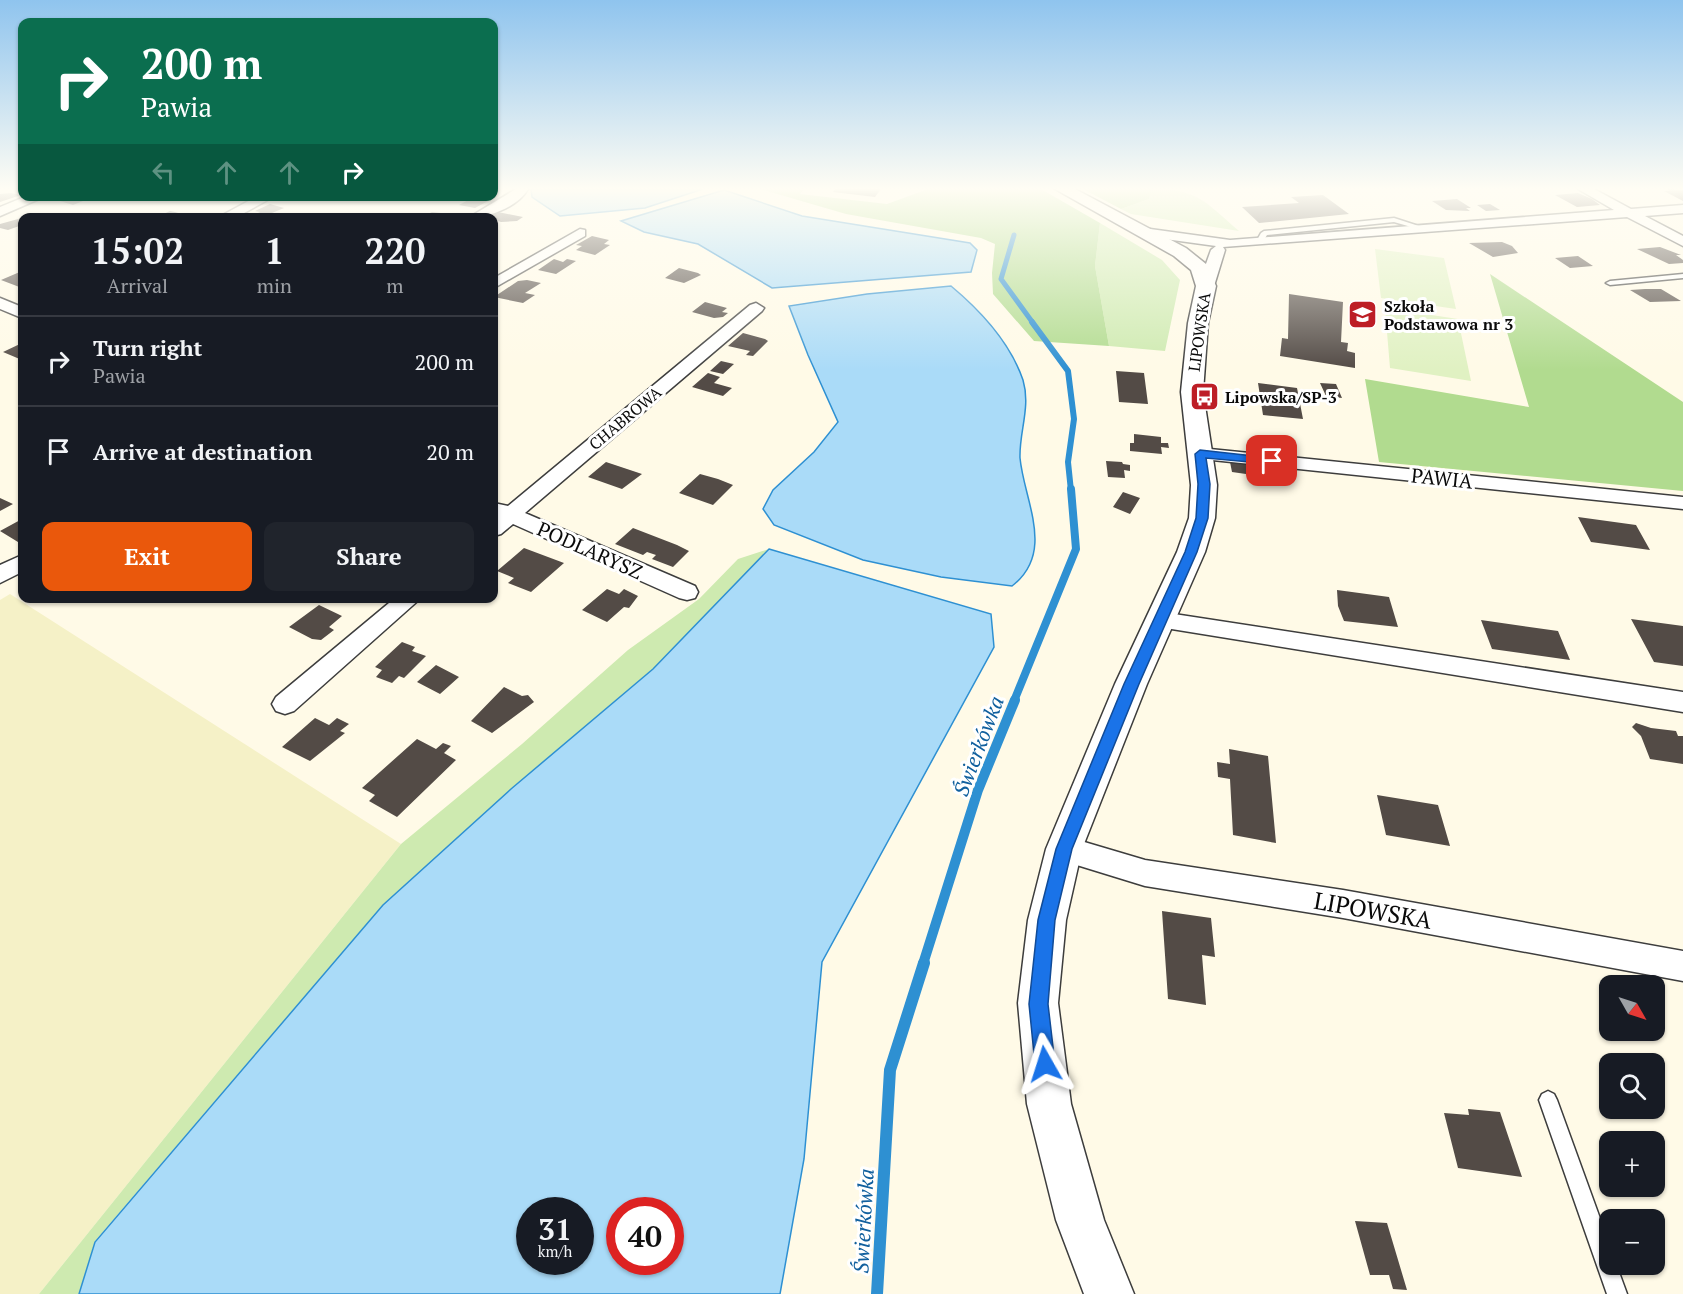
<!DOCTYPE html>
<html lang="en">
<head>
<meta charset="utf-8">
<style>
	body { margin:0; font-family:"PT Serif",serif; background:#20242c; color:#f1f3f6; height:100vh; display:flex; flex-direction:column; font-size:22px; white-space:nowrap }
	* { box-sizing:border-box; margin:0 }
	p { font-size:20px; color:#9ea1a6 }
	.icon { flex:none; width:33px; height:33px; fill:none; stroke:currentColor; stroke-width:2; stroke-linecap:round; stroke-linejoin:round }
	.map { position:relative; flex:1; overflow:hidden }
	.sheet { position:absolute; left:18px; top:213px; width:480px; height:390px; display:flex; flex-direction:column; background:#171b24; border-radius:12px; box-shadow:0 2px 4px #0004 }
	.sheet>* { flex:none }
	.hud { position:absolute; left:18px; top:18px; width:480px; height:183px; border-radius:12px; box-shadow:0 2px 4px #0004; background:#0b6e4f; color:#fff; overflow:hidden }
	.needle { width:39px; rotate:129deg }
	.controls { position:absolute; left:1599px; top:975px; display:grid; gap:12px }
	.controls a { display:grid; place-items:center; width:66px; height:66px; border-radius:12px; background:#171b24; box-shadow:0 2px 4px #0004; font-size:30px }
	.speed { position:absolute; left:516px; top:1197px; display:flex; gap:12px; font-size:30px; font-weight:700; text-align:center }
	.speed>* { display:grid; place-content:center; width:78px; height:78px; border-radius:50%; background:#171b24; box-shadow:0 2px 4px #0004; line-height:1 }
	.speed small { font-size:15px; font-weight:400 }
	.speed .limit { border:9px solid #d22; background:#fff; color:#111 }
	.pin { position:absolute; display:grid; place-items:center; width:51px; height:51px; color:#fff; margin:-26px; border-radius:12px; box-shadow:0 3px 9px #0006 }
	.me { position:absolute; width:66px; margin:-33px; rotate:354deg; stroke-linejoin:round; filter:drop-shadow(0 0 4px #0008) }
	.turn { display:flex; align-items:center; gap:21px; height:126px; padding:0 24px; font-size:27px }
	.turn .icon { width:78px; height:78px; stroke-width:2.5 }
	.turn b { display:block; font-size:42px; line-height:51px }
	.lanes { display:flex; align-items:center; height:57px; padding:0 24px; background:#0003; justify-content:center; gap:30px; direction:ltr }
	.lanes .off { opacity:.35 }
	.eta { display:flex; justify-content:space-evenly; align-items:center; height:102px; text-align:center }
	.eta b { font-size:36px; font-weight:700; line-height:42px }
	.action { display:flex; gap:12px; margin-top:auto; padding:12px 24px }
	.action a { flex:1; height:69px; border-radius:12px; background:#ea580c; color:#fff; font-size:24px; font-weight:700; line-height:69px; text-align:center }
	.action a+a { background:#20242c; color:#f1f3f6 }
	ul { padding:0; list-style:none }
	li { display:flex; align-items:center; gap:18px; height:90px; padding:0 24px; border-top:2px solid #363941 }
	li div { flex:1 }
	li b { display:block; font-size:22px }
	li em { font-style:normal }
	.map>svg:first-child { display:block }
	.farmland { fill:#f5f1c7 }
	.green { fill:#ceeab0 }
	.forest { fill:#b1db8f }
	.pitch { fill:#e0f1c2 }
	.water { fill:#aadbf8; stroke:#2e90d2; stroke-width:1.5; fill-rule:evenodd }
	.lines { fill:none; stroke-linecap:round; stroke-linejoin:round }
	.stream-far4 { stroke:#2e90d2; stroke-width:5 }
	.stream-far3 { stroke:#2e90d2; stroke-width:6 }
	.stream-far2 { stroke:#2e90d2; stroke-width:8 }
	.stream-far1 { stroke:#2e90d2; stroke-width:10 }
	.stream { stroke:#2e90d2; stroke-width:12 }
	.building { fill:#534b46 }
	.service-casing { stroke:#3d3d3d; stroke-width:3 }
	.minor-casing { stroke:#3d3d3d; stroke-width:3 }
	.tertiary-casing { stroke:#3d3d3d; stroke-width:3 }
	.service { fill:#fff; fill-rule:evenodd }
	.minor { fill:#fff; fill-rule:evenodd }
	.tertiary { fill:#fff; fill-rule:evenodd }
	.route { fill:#1a73e8; stroke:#114b97; stroke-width:1.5 }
	.labels { text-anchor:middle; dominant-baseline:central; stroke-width:6; stroke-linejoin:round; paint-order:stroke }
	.far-poi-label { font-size:16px; font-weight:bold; fill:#0a0a0a; stroke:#fff; text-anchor:start }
	.far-street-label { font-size:16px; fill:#0a0a0a; stroke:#fff }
	.street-label { font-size:20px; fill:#0a0a0a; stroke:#fff }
	.water-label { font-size:21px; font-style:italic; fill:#11609e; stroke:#fff }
	.near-street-label { font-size:24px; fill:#0a0a0a; stroke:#fff }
</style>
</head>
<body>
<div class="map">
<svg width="1683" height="1294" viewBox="0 0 1683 1294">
	<rect width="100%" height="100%" fill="#fffae7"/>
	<path class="farmland" d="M10 594 401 844 39 1294H0V600Z"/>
	<path class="green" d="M1152 189C1199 189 1205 202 1239 231L1131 214 1121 209 1149 199Z
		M1100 223 1162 260 1180 280 1165 351 1109 346 1095 266Z
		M769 549 653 669 511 789 383 905 95 1241 79 1294H39L401 844 522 744 628 650 699 599 738 559Z"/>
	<path class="forest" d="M760 189H804L800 194 887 204 928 189H1041L1100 223 1095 266 1109 346 1034 341 993 294 992 273 995 244 981 238 846 214Z
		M1083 189H1152L1149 199 1121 209Z
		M1490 274 1683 402V491L1379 462 1365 379 1529 407Z"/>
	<path class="pitch" d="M1375 249 1444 258 1456 309 1381 298Z
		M1385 308 1458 319 1471 381 1390 368Z"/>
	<path class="water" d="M531 189H703L645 208 560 216 532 197Z
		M724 190 802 216 970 243 977 250 971 272 772 288 698 244 644 232 621 221Z
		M951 286C981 311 1010 342 1023 380 1031 407 1019 432 1020 458 1024 501 1056 552 1012 586L941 577 863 560 774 525 763 509 773 490 814 452 838 422 808 355 789 306 867 294Z
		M769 549 991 614 994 647 822 962 804 1159 780 1294H79L95 1242 383 905 511 789 653 669ZM530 1210H580V1262H530ZM620 1210H670V1262H620Z"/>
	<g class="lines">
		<path class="stream-far4" d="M1014 235 1001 279 1033 323"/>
		<path class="stream-far3" d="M1032 322 1068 371 1074 419 1068 462 1071 491"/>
		<path class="stream-far2" d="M1014 701 1076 549 1071 489"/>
		<path class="stream-far1" d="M923 964 978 790 1015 700"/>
		<path class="stream" d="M877 1294 890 1070 924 963"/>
	</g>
	<path class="building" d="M835 189H881L875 197 833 192Z
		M1667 189 1683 190V201L1664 191H1670Z
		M11 193 21 195 0 202V194Z
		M1578 193 1592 199 1600 205 1577 207 1555 195Z
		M1323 195 1349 214 1259 223 1242 207 1299 203 1291 197Z
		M73 196H93V197L73 205 60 201Z
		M472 198 488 201 475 208 459 205Z
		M1457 199 1471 208H1466L1470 211 1446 210 1432 201Z
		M270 204 284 208 272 213 256 214 260 212 255 211Z
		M1490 204 1500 210 1486 211 1477 205Z
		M170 211 175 212 188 216 155 218Z
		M432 212 441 213 447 216 419 218Z
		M498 212 523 217 517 221 501 222 489 218Z
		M18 219 22 220V225L8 230 0 228V224Z
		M592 236 609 240 604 244 610 245 595 255 576 250 582 246 576 245Z
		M1502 242 1512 246 1518 253 1493 257 1469 243Z
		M1660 247 1681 255H1676L1683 260V263L1669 264 1637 249Z
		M1578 256 1593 266 1570 268 1555 258Z
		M554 259 563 262 567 259 576 261 556 274 538 270Z
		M679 268 698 273 701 275 684 283 665 278Z
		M22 271V288L1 280Z
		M527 280 541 283 525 293 535 295 523 303 494 297 518 281Z
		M1645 289H1661L1681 301 1650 302 1630 290Z
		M1289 294 1343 302 1341 342 1348 343 1347 351 1355 353V368L1280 356 1282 338 1288 339Z
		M705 302 727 308 722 312 728 313 723 317 714 318 692 312Z
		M743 333 765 339 768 341 753 356 746 355 750 351 728 346Z
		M22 343V360L3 352Z
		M721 361 734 364 723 374 710 371Z
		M1116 371 1144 373 1148 404 1119 402Z
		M708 373 720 377 714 383 732 388 723 396 692 387Z
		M1258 383 1297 388 1303 419 1263 415Z
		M1320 383 1336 384 1342 398 1326 396Z
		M1134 434 1161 437V443H1168L1169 448 1161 447 1162 454 1130 451V443H1134Z
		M1106 461 1122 462 1123 464 1130 465V471L1124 470 1125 478 1108 477Z
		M606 462 642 474 622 489 588 477Z
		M1230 462 1265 466 1267 477 1232 472Z
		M700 474 718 479 733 485 713 505 679 493Z
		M1123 492 1140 498 1130 514 1113 507Z
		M0 498 13 504 0 511Z
		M1578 517 1636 525 1650 550 1591 542Z
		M22 519V540L18 542 0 531Z
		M633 528 677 545 689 551 673 567 652 559 656 555 647 552 643 555 615 544Z
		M524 548 564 563 531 592 508 583 514 578 497 571Z
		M607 589 619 594 624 589 638 596 629 608 624 607 607 622 582 610Z
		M1337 590 1389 597 1398 627 1344 621 1338 606Z
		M319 605 342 616 329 627 334 630 321 640 312 639 289 627Z
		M1631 619 1683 626V666L1654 662Z
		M1481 620 1558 631 1570 660 1492 649Z
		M402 642 415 647 412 651 426 656 404 678 399 676 392 683 376 677 382 670 375 667Z
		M436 665 459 677 440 694 417 682Z
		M504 687 522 696 528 695 534 702 492 733 471 721Z
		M315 718 329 725 337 718 349 724 340 731 345 733 310 761 282 747Z
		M1636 723 1651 728 1676 731 1678 736H1683V764L1650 759 1641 736 1632 727Z
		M417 739 436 749 443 743 451 746 444 753 456 760 397 817 369 801 375 795 362 788Z
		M1229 749 1268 756 1276 843 1233 835 1230 779 1218 777 1217 762 1230 764Z
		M1377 795 1438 805 1450 846 1386 835Z
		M1162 911 1211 918 1215 957 1202 955 1206 1005 1168 999Z
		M1468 1109 1500 1112 1522 1177 1458 1168 1444 1113 1469 1115Z
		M1355 1221 1387 1223 1407 1290 1393 1289 1389 1275H1370Z"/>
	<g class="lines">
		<defs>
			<path id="service" d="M1394 218 1428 229 1425 231 1394 222 1267 235 1262 243 1256 242 1261 233 1264 231Z
				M1683 274V278L1610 285 1606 283 1610 281Z
				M1548 1091 1554 1094 1557 1100 1610 1246V1264H1616L1627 1294H1607L1539 1100 1542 1094Z"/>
			<path id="minor" d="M516 189H528C518 207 488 218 468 218Z
				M1578 189H1594L1631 209 1683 205V213L1645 216 1683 236V246L1627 217 1223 247 1225 250 1214 286 1206 291 1198 286 1211 250 1216 246 1143 236 1136 232 1143 228 1230 240 1614 210Z
				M27 196H46L0 216V207Z
				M258 196H275L235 218H217Z
				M580 229 585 230V236L494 288V278Z
				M0 298 22 307V318L0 309Z
				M756 303 764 308 762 311 525 513 695 586 698 592 695 598 687 600 679 598 513 524 501 534 494 536V518L496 516 494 515V503L508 506 750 305Z
				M1200 448 1683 497V509L1193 458 1190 454Z
				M22 555V572L0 583V565Z
				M395 598H421L294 711 285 714 276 711 272 704 276 697Z
				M1161 612 1683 692V712L1153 626 1149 620 1153 614Z
				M1064 836 1145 860 1343 890 1683 951V981L1343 918 1145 886 1054 858 1050 849 1054 840Z"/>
			<path id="tertiary" d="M1055 189H1075L1186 248 1206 264 1216 286 1208 323 1203 392 1217 485 1215 518 1205 552 1147 684 1082 849 1066 920 1058 1003 1071 1104 1104 1220 1134 1294H1084L1056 1220 1027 1104 1018 1003 1028 920 1046 849 1115 684 1177 552 1189 518 1191 485 1181 392 1188 323 1196 286 1191 270 1174 256Z"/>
		</defs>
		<use href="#service" class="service-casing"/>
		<use href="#minor" class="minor-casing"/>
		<use href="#tertiary" class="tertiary-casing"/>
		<use href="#service" class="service"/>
		<use href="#minor" class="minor"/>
		<use href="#tertiary" class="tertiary"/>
	</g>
	<linearGradient id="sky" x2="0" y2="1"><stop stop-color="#8fc4ee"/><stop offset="0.51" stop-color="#fffdf4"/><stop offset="1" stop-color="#fffdf4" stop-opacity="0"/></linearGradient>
	<rect width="1683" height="370" fill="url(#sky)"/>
	<path class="route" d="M1200 450 1272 458 1277 461 1272 464 1206 458 1210 484 1208 518 1197 552 1139 684 1072 849 1055 920 1048 1004 1055 1064 1052 1070 1045 1073 1038 1070 1035 1064 1029 1004 1038 920 1056 849 1124 684 1185 552 1196 518 1198 484 1195 454Z"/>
	<defs>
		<symbol id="school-square" viewBox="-11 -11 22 22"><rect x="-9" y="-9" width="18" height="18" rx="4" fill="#bd1e26" stroke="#fff"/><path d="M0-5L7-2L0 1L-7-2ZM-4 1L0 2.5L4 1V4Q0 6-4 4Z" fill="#fff"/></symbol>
		<symbol id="bus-square" viewBox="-11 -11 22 22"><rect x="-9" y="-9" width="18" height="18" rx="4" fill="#bd1e26" stroke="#fff"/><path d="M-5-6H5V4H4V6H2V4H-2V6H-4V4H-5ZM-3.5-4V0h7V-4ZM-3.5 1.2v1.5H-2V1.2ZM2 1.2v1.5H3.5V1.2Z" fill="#fff"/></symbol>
	</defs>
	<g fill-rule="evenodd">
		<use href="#school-square" x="1346" y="298" width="33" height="33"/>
		<use href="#bus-square" x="1188" y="380" width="33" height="33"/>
	</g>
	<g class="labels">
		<g class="far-poi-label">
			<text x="1384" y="306">Szkoła<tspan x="1384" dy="18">Podstawowa nr 3</tspan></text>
			<text x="1225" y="397">Lipowska/SP-3</text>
		</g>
		<g class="far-street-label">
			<text transform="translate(1199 332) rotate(-82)">LIPOWSKA</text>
			<text transform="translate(625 418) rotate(-40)">CHABROWA</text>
		</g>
		<g class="street-label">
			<text transform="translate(1442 478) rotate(6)">PAWIA</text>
			<text transform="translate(590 550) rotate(24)">PODLARYSZ</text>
		</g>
		<g class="water-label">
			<text transform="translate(978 746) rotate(-69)">Świerkówka</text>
			<text transform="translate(863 1221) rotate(-87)">Świerkówka</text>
		</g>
		<g class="near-street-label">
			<text transform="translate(1373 910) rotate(10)">LIPOWSKA</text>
		</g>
	</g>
</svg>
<div class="controls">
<a><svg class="needle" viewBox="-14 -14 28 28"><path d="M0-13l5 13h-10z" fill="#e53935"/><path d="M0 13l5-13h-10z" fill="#9ea1a6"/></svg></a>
<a><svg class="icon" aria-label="search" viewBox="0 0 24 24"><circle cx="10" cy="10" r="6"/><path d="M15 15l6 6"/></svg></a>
<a>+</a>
<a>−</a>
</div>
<div class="speed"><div>31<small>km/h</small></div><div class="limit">40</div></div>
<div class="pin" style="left:1272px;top:461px;background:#d93025"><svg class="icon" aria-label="arrive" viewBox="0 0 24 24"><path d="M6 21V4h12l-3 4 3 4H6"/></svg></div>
<svg class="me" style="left:1045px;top:1064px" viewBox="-20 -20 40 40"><path d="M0-17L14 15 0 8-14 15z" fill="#1a73e8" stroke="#fff" stroke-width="4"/></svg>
<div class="hud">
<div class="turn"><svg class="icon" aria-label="right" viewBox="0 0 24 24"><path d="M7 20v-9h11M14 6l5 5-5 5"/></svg><div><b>200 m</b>Pawia</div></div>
<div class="lanes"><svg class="icon off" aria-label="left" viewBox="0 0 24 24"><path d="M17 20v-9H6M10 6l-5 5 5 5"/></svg><svg class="icon off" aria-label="ahead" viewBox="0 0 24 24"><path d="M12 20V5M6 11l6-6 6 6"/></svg><svg class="icon off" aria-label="ahead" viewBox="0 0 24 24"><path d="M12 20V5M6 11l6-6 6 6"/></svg><svg class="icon" aria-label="right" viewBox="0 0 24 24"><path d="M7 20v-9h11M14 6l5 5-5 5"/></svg></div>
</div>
<section class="sheet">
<div class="eta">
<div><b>15:02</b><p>Arrival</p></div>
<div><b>1</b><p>min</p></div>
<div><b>220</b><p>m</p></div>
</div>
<ul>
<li><svg class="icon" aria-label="right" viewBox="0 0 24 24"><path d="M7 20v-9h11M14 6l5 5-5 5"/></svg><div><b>Turn right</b><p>Pawia</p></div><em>200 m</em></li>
<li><svg class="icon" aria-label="arrive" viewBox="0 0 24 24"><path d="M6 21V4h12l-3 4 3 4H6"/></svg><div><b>Arrive at destination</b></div><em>20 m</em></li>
</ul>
<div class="action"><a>Exit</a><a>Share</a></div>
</section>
</div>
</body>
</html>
